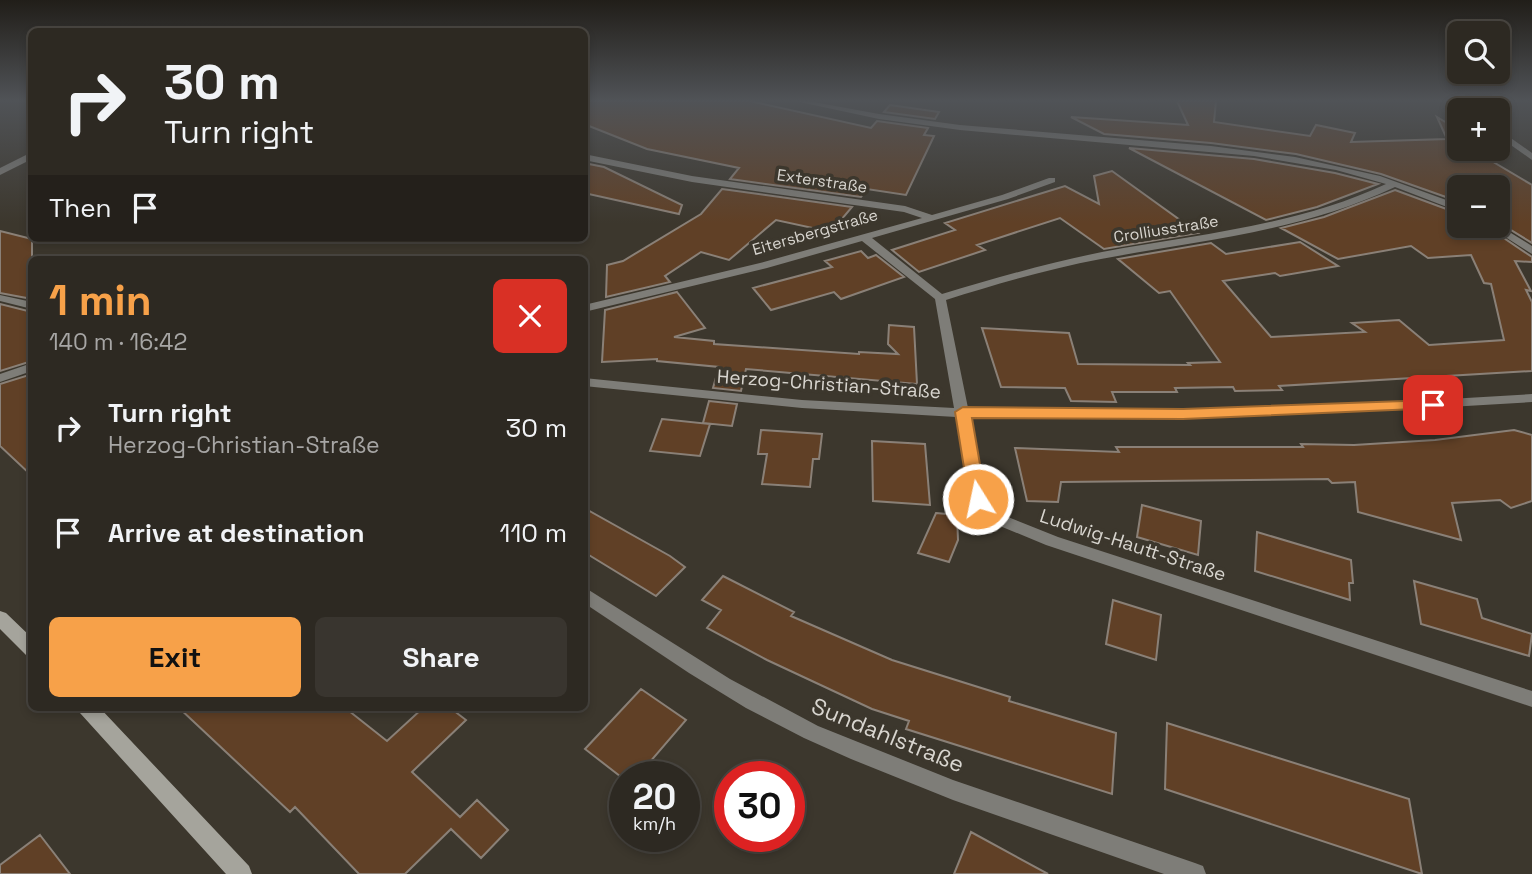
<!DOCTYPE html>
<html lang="en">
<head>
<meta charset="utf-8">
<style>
	body { margin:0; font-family:"Space Grotesk",sans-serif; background:#39352f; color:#f1f3f6; height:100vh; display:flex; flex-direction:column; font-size:26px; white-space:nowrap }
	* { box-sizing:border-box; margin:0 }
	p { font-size:23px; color:#a7a6a5 }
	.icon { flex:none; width:38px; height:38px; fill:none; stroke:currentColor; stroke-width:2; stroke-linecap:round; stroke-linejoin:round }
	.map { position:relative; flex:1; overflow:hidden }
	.drawer { position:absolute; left:28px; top:256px; width:560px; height:455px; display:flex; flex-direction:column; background:#2d2922; border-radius:10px; box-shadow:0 4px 10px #0003,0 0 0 2px #484540 }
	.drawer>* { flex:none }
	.hud { position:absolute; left:28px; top:28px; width:560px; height:214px; border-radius:10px; box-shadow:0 4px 10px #0003,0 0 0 2px #484540; background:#2d2922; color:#f1f3f6; overflow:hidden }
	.controls { position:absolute; left:1447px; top:21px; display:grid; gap:14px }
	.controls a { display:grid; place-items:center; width:63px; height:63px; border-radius:10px; background:#2d2922; box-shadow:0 4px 10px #0003,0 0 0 2px #484540; font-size:35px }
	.speed { position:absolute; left:609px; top:761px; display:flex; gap:14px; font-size:35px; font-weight:700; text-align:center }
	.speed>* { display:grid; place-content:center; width:91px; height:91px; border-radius:50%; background:#2d2922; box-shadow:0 4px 10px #0003,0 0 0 2px #484540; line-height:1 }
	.speed small { font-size:18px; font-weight:400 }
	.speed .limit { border:10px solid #d22; background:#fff; color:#111 }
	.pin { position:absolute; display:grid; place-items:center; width:60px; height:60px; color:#fff; margin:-30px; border-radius:14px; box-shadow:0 4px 10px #0006 }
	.me { position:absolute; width:77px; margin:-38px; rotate:350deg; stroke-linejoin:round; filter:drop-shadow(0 0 5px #0008) }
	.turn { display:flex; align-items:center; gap:24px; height:147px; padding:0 21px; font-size:32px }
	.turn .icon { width:91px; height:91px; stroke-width:2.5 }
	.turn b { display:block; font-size:49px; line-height:60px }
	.then { display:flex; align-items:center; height:66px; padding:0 21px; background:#0003; gap:14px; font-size:26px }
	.round { display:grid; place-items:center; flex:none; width:74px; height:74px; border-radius:10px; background:#39352f }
	.overview { display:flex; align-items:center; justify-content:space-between; height:119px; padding:0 21px }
	h1 { font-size:42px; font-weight:700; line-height:52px; color:#f7a149 }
	.button { display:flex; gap:14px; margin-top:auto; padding:14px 21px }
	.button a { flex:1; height:80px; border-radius:10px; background:#f7a149; color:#111; font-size:28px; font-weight:700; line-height:80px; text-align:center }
	.button a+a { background:#39352f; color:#f1f3f6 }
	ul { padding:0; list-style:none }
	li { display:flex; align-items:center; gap:21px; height:105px; padding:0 21px }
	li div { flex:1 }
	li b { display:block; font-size:26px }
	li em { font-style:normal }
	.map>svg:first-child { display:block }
	.building { fill:#604026; stroke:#8a8077; stroke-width:2 }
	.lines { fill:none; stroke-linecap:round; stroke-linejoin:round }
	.street { fill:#7e7d78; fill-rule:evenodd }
	.secondary { fill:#a5a49c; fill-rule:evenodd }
	.route { fill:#f7a149; stroke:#a1692f; stroke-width:2 }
	.labels { text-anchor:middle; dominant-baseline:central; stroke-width:7; stroke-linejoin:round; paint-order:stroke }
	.far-street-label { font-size:16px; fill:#d8d5cf; stroke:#3c372d }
	.street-label { font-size:19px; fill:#d8d5cf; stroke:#3c372d }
	.near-street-label { font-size:23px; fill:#d8d5cf; stroke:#3c372d }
</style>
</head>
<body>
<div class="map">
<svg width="1532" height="874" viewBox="0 0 1532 874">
	<rect width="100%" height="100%" fill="#3c372d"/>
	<path class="building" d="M584 101H750L871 128 877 121 928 128 924 135 934 136 906 195 867 189 861 197 730 179 739 168 647 149 584 124Z
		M1177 101H1216L1214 122 1310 136 1316 125 1355 133 1351 142 1447 139 1437 117 1460 131V149H1491L1503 156 1485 157 1532 185V243L1498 222V187H1460V202L1381 174 1296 154 1211 143 1104 134 1071 117 1188 125Z
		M890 105 939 112 935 119 884 112Z
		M1129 148 1254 159 1335 173 1378 184 1317 207 1266 220Z
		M584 163 604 167 682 205 679 214 584 193Z
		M1112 171 1198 233 1104 249 1060 218 977 245 985 250 919 272 892 250 955 230 945 223 1065 186 1099 204 1094 176Z
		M722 189 852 207 831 232 776 220 729 260 701 252 665 276 670 282 606 297 607 265 623 261 701 214Z
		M1395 190 1460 214V226H1486L1532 257V262L1515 261 1531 291 1526 290 1532 302V371L1279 386 1282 390 1235 391 1233 387 1175 388 1177 392H1112L1116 402 1071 401 1065 388 1001 387 982 328 1069 333 1078 364 1190 365 1188 363 1220 362 1170 291 1159 293 1118 259 1211 243 1226 254 1300 242 1338 266 1280 276 1275 273 1223 281 1271 337 1365 332 1352 323 1399 320 1429 345 1504 340 1491 284 1484 283 1471 255 1428 258 1411 246 1338 259 1281 228 1324 217Z
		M0 231 32 239V299L0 293Z
		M861 251 868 258 876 255 904 277 841 299 834 292 771 310 753 288 832 267 825 261Z
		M677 292 705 328 674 337 714 341V344L859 354V352L898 354 888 344 889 325 914 327 917 384 746 369 741 391 713 388 719 367 657 361V359L602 362 605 310Z
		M0 304 32 312V361L0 371Z
		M32 374V476L0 446V384Z
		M709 401 737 404 732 426 703 423Z
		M662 419 710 424 700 456 650 451Z
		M761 430 822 434 819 459H813L810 487 762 484 767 454H758Z
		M1514 430 1532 435V501L1511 508 1500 500 1452 503 1461 540 1358 512 1355 482 1332 483 1328 479 1061 482 1058 502 1027 501 1015 448 1119 452 1116 447H1303L1301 444 1354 445 1435 440Z
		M872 441 925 444 930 505 873 501Z
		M1142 505 1201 521 1198 555 1137 537Z
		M584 508 670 556 685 567 656 596 584 552Z
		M936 513 957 515 958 540 949 562 918 553Z
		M1257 532 1351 560 1353 583H1349L1350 600 1255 571Z
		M723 576 794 612 791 616 892 660 1010 697 1009 701 1116 733 1112 794 906 729 909 721 872 709 767 660 707 628 721 610 702 600Z
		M1414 581 1477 599 1482 618 1532 634 1529 656 1421 624Z
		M1113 600 1161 615 1156 660 1106 644Z
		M641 689 686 720 637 777H625V780L585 749Z
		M178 707H344L387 741 424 707H449L466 720 412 772 460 817 477 800 508 830 481 858 451 829 405 874H359L295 807 290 812Z
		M1167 723 1409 799 1422 874 1165 789Z
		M971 832 1048 874H954Z
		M40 835 70 874H0V865Z"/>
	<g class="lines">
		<path class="street" d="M795 101H808L879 114 960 125 1211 146 1295 157 1380 176 1460 205V212L1395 187C1300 232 1202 240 1101 259 1048 269 997 284 946 300L968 408C1156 412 1344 406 1532 394V402C1344 414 1157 421 969 417L985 498 993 511 1058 537 1532 691V707L1046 545 983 519 970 499 956 417 802 408 584 386V378L802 400 954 408 935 299 862 241 767 268 584 312V305L760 263 922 218 904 212 692 182 584 160V154L692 176 905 206 932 215 1002 195 1049 178H1055V182L1008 199 872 238 942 294C995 278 1048 263 1102 252 1199 234 1296 226 1386 184L1336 170 1254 156 960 130 879 119Z
			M1454 101H1462L1474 110H1465Z
			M1498 129 1532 153V160L1498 136Z
			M32 152V159L0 175V168Z
			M1498 225 1532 246V254L1488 226Z
			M0 295 32 302V309L0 301Z
			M32 363V371L0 382V374Z
			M584 587 730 679 818 726 953 780 1195 863 1203 866 1206 874H1164L953 800 851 759 804 738 746 708 689 673 584 603Z"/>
		<path class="secondary" d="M0 611 6 613 32 638V657L26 655 0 629Z
			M78 707H99L249 866 252 874H226L80 713Z"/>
	</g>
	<linearGradient id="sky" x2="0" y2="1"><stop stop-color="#211e19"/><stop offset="0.45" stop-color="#505357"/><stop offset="1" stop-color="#505357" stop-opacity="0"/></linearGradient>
	<rect width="1532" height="223" fill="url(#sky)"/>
	<path class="route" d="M1433 400 1441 405 1439 408 1183 419 972 418 986 499 978 506 969 499 955 412 963 407 1183 409Z"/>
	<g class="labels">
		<g class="far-street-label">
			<text transform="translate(822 181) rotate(8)">Exterstraße</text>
			<text transform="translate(1166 229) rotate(-9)">Crolliusstraße</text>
			<text transform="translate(815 232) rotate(-16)">Eitersbergstraße</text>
		</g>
		<g class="street-label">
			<text transform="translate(829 384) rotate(4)">Herzog-Christian-Straße</text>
			<text transform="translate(1133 545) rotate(18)">Ludwig-Hautt-Straße</text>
		</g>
		<g class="near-street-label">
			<text transform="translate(888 735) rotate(22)">Sundahlstraße</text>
		</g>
	</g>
</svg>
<div class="controls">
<a><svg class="icon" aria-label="search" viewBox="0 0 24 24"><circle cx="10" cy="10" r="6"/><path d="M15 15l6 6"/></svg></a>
<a>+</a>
<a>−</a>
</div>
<div class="speed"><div>20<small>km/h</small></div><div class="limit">30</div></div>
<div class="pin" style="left:1433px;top:405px;background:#d93025"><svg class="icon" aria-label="arrive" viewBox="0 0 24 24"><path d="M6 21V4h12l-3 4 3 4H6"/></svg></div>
<svg class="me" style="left:978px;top:499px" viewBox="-20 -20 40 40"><circle r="17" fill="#f7a149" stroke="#fff" stroke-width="3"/><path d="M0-11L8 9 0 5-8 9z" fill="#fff"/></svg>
<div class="hud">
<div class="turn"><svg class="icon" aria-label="right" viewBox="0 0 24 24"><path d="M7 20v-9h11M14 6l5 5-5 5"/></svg><div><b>30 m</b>Turn right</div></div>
<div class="then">Then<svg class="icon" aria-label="arrive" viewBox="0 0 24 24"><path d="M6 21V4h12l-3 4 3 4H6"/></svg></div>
</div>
<section class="drawer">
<div class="overview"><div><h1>1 min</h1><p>140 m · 16:42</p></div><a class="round" style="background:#d93025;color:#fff"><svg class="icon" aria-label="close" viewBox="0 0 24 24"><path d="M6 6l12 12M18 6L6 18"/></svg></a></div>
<ul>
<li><svg class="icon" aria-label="right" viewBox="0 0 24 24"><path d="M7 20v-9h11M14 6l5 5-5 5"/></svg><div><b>Turn right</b><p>Herzog-Christian-Straße</p></div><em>30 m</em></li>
<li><svg class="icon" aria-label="arrive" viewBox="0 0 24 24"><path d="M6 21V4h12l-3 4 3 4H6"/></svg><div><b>Arrive at destination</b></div><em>110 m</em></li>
</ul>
<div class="button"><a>Exit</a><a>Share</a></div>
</section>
</div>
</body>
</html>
